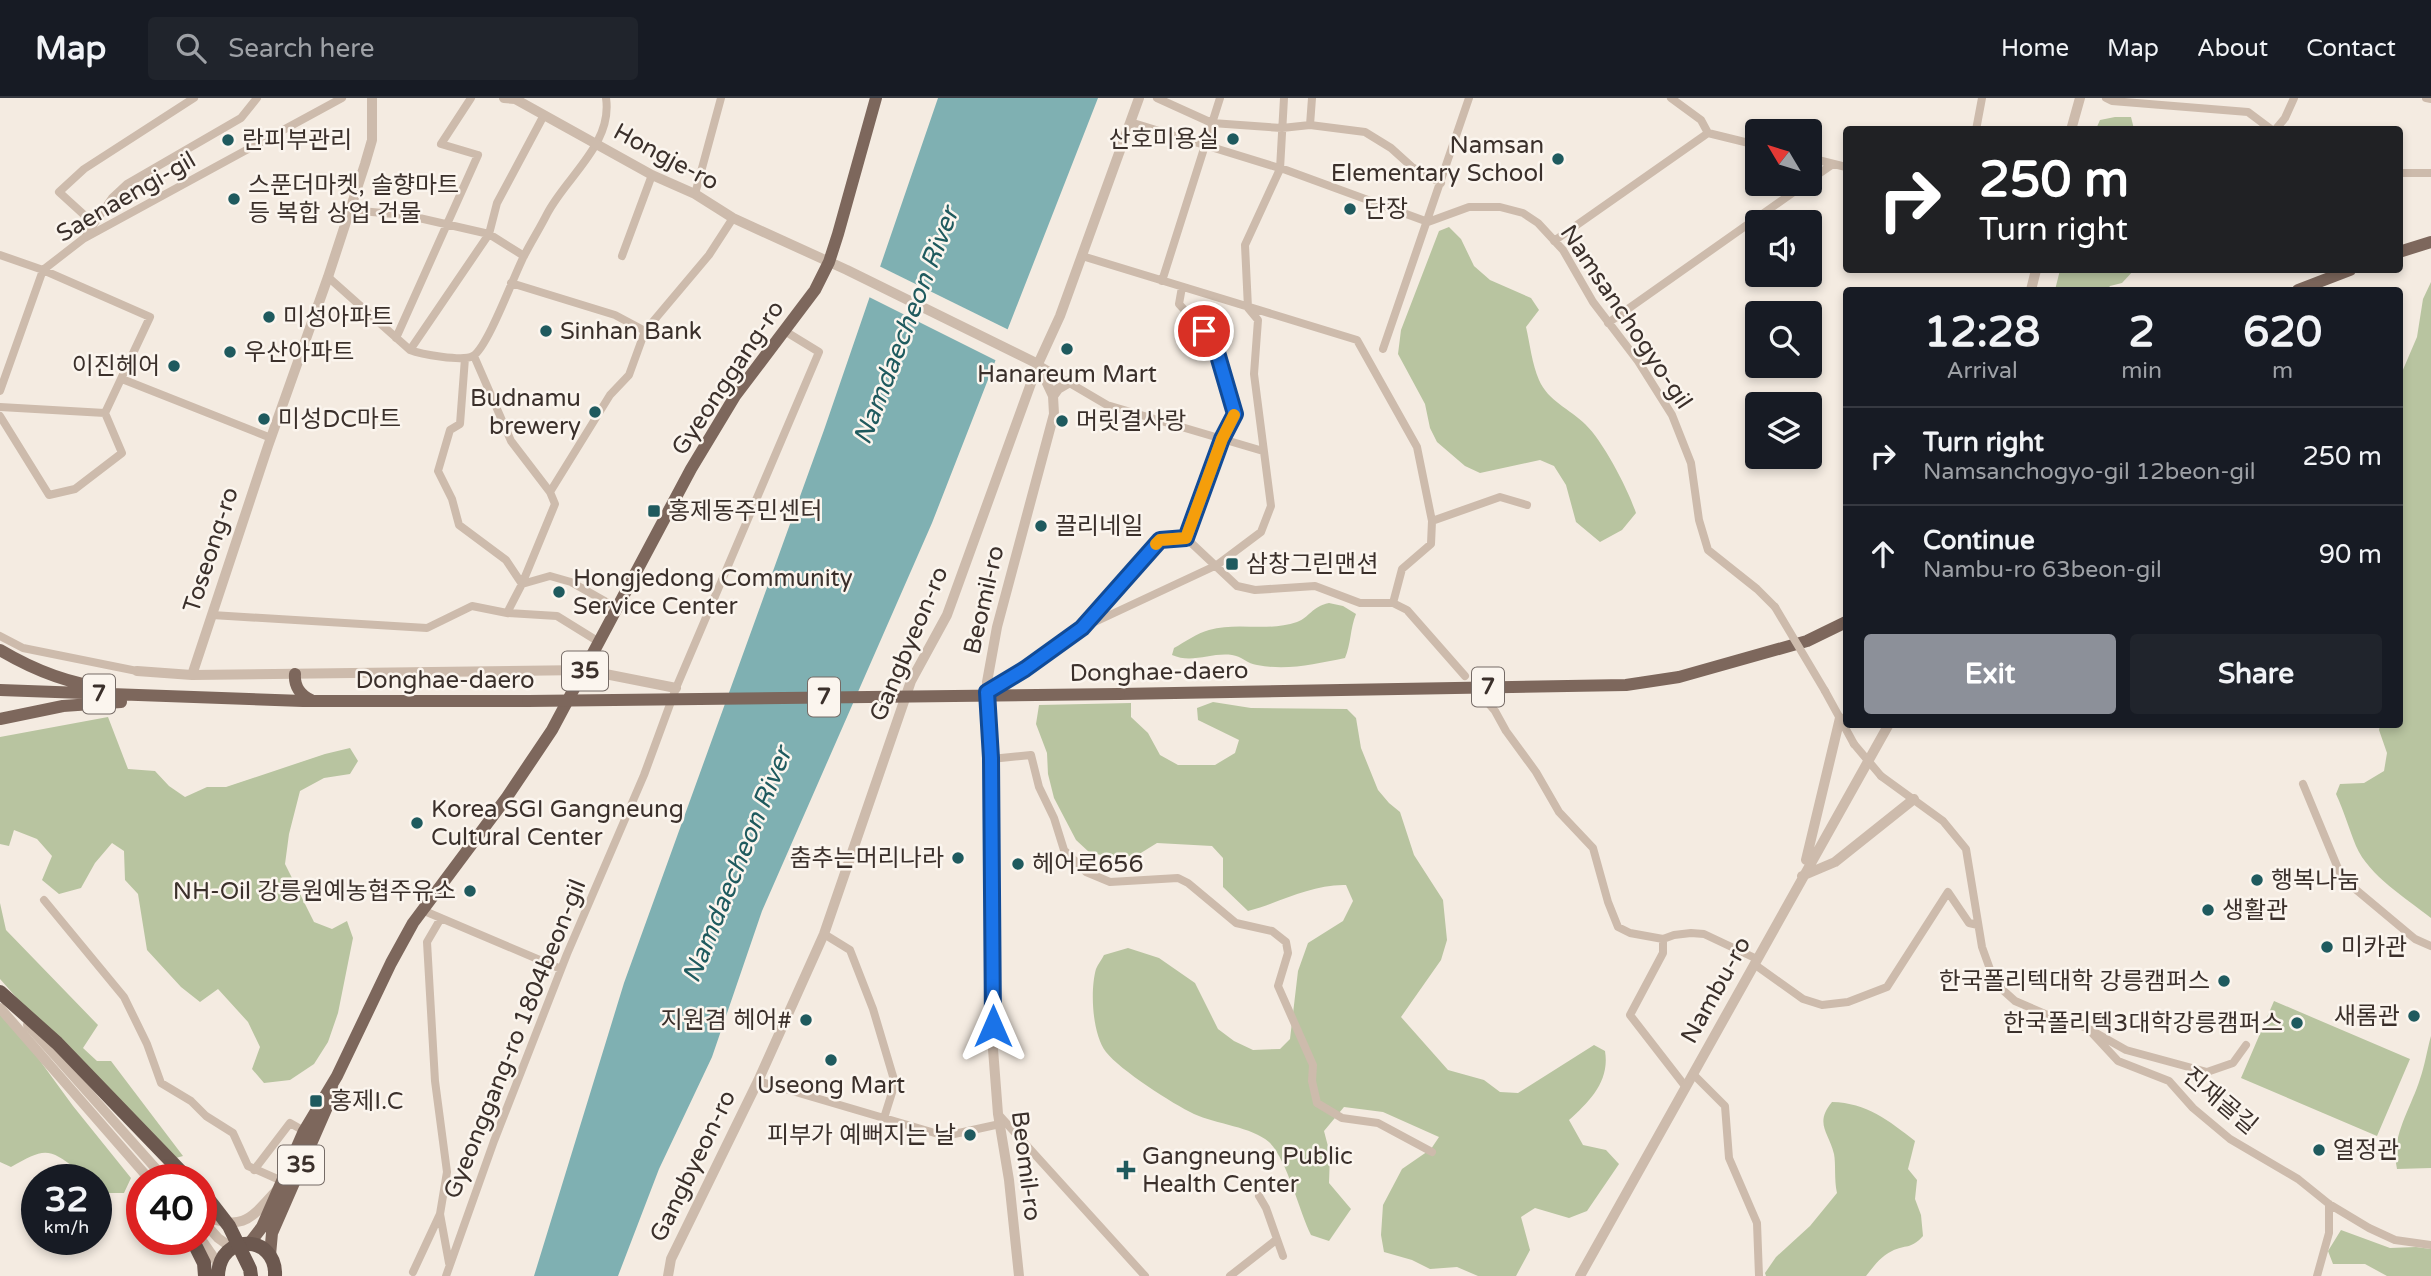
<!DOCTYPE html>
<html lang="en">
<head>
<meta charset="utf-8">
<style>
	body { margin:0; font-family:"Varela Round","Noto Sans KR",sans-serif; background:#20242c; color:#f1f3f6; height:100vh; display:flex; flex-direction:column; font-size:26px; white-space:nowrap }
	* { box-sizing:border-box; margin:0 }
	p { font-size:23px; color:#9ea1a6 }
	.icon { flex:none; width:38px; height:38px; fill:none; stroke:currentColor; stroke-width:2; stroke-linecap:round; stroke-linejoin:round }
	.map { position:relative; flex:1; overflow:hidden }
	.panel { position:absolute; left:1843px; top:189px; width:560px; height:441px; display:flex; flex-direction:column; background:#171b24; border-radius:7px; box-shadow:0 4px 10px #0003 }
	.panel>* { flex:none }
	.hud { position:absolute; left:1843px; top:28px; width:560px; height:147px; border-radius:7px; box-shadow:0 4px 10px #0003; background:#202124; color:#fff; overflow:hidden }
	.needle { width:46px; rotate:308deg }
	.tools { position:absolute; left:1745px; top:21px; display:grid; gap:14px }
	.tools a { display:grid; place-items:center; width:77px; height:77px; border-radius:7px; background:#171b24; box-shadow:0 4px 10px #0003; font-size:35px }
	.speed { position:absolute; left:21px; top:1066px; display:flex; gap:14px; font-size:35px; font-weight:700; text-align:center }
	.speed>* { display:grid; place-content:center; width:91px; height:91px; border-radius:50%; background:#171b24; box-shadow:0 4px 10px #0003; line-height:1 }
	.speed small { font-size:18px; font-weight:400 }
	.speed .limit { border:10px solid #d22; background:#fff; color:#111 }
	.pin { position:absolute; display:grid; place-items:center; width:60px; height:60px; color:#fff; margin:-30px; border:4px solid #fff; border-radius:50%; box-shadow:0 2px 7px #0007 }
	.me { position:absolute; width:77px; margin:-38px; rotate:0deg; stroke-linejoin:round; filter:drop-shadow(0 0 5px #0008) }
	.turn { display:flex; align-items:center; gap:24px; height:147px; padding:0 21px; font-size:32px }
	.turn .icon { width:91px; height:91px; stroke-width:2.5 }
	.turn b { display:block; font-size:49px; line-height:60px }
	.eta { display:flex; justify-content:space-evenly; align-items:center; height:119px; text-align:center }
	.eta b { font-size:42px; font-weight:700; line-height:49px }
	.primary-button { display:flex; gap:14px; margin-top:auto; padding:14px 21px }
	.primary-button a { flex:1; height:80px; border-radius:7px; background:#8c9099; color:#fff; font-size:28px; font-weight:700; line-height:80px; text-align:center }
	.primary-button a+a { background:#20242c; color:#f1f3f6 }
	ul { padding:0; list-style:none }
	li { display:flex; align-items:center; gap:21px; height:98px; padding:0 21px; border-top:2px solid #363941 }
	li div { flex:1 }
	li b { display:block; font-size:26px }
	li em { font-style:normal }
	header { display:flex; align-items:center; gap:42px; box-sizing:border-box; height:98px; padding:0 35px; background:#171b24; border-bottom:2px solid #363941 }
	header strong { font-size:33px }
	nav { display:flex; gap:38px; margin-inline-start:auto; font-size:24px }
	.search { width:490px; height:63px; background:#20242c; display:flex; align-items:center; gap:18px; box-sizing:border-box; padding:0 24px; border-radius:7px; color:#9ea1a6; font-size:26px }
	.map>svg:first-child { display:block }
	.green { fill:#b8c4a0 }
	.water { fill:#7fb0b2 }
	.pier { fill:#f4ebe1 }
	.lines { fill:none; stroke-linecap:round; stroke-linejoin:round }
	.minor { stroke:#cdbbac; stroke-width:8 }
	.tertiary { stroke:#cdbbac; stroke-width:10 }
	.primary { stroke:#7d675c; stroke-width:12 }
	.trunk { stroke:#6c584f; stroke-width:14 }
	.minor-bridge { stroke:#cdbbac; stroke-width:8 }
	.primary-bridge { stroke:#7d675c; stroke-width:12 }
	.trunk-bridge { stroke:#6c584f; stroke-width:14 }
	.route-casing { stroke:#114b97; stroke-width:18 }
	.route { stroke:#1a73e8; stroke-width:12 }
	.slow { stroke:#f59e0b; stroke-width:12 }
	.poi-dot { fill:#1f5a5e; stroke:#fbf5ee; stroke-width:2.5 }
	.labels { text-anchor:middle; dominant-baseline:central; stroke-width:5; stroke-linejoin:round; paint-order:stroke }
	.shield { fill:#fbf5ee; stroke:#756b66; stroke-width:2 }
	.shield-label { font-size:23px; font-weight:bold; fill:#3b302b }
	.poi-label { font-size:24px; fill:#3b302b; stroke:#fbf5ee; text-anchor:start }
	.street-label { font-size:24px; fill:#3b302b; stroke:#fbf5ee }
	.water-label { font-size:26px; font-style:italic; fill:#1f5a5e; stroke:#fbf5ee }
</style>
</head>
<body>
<header>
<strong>Map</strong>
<div class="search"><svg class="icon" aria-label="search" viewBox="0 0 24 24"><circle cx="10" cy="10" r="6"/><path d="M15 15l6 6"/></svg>Search here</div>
<nav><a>Home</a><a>Map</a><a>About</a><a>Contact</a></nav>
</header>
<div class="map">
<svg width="2431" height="1178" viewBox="0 0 2431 1178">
	<rect width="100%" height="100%" fill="#f4ebe1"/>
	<path class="green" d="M2115 19H2131L2134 31H2096L2100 22Z
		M1449 129 1461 141 1474 168 1490 182 1531 200 1539 212 1526 229C1530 246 1532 266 1539 282 1548 303 1570 311 1585 326 1603 343 1628 391 1636 415L1622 432 1600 444 1576 424 1566 387 1554 368 1540 362 1480 375 1465 368 1437 344 1430 330 1425 306 1398 256 1401 232 1439 133Z
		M2060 172H2134L2122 185 2110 188 2107 192H2055Z
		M2431 184V820C2406 800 2369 778 2356 748 2349 731 2344 713 2336 696L2340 686 2364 685 2384 673 2387 655 2379 632 2380 627 2399 626V281L2417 239 2423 201Z
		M1329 505 1343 508 1356 516C1350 531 1351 546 1345 560 1315 566 1287 573 1257 567 1248 566 1241 558 1232 557 1212 554 1192 566 1172 557L1174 550C1185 544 1197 535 1209 532 1237 524 1268 534 1297 524 1310 519 1311 509 1329 505Z
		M1213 604 1251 610 1347 611 1356 620 1361 650 1378 692 1389 705 1400 714 1414 757 1443 802 1447 842 1441 862 1401 919 1448 972 1484 982 1500 994 1518 995 1594 947 1605 953C1610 983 1590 1003 1569 1022L1583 1047 1606 1052 1619 1066 1587 1113 1569 1120 1535 1110 1521 1119 1530 1152 1516 1178H1478L1457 1169 1430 1171 1412 1162 1384 1154 1381 1137 1383 1107 1402 1071 1431 1051 1439 1039 1383 1014 1344 1009 1324 1033 1330 1056 1329 1085 1351 1111 1329 1143 1311 1137C1299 1113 1287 1061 1269 1044 1252 1029 1216 1026 1194 1016 1173 1006 1120 972 1106 954 1092 936 1090 892 1096 871 1098 866 1102 861 1104 857L1128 850 1159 860 1195 885 1218 931 1234 943 1253 952 1280 951 1290 941 1298 873 1308 845 1343 823 1353 803 1346 787C1312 786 1281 804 1248 813L1223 789V760L1212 748 1157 745 1136 758 1113 759 1090 755 1076 742 1054 700 1048 676 1047 655 1036 626 1039 607 1131 605V619L1148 635 1160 657 1178 667H1215L1235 655 1239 642 1198 622 1197 610Z
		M108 619 128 671 155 673 169 688 185 699 207 689H226L325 656 350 650 358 663 350 676 324 680 300 693 289 736 285 766 314 824 332 831 347 823 353 840 338 915 328 944 314 966 290 982 264 985 252 971 260 949 248 924 218 891 200 904 181 889 147 852 138 796 125 782 124 753 112 745 95 765 81 790 59 796 42 782 52 758 37 741 14 732 9 748 0 746V639Z
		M0 805 6 832 98 927 83 950 97 963H111L183 1058 176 1060 88 980 0 881Z
		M2274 903 2410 961 2377 1038 2241 980Z
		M0 908 73 1008 131 1080 124 1095H106L96 1087V1082C87 1081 84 1077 77 1072 48 1048 43 1051 11 1069L0 1064Z
		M2431 938V1070L2397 1071C2390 1040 2411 1010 2420 981 2425 967 2427 952 2431 938Z
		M1832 1004C1867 1005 1888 1022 1915 1043L1908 1071 1917 1082 1915 1101 1921 1117 1923 1138C1910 1152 1906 1146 1892 1153 1880 1159 1874 1168 1866 1178H1766L1765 1175 1776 1159 1810 1128 1837 1095C1834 1082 1836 1066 1834 1056 1829 1034 1814 1026 1832 1004Z
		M2341 1132 2390 1150 2416 1149 2431 1151V1178H2387L2365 1166H2333L2328 1153Z"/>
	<path class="water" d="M938 0H1098L932 425 762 813 712 959 659 1071 618 1178H534L624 885 824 332Z"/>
	<path class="pier" d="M877 167 1011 233 999 264 867 198Z"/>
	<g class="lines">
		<path class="minor" d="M1157 0 1212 25 1282 30 1310 27 1365 34 1391 50 1412 69 1441 85
			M1671 0 1701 22 1708 35
			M2106 0 2112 3 2248 14 2272 32
			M2426 0 2431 1
			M1130 24 1286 72 1428 124 1469 109H1500L1523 115 1538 125 1563 152 1593 204 1638 263 1672 317 1691 365 1699 422 1708 452 1757 491 1775 509
			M1310 27 1312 0
			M1976 32 1982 0
			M2275 32 2285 20 2294 0
			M1810 60 1846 69
			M2399 75H2431
			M1810 82 1833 66
			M695 96 721 0
			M349 112 406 117 489 136 524 158
			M93 125 59 94 84 71 194 0
			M85 139 112 100 127 86 241 20 257 0
			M1554 143 1708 35 1757 47
			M0 157 43 172 150 219 105 315
			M622 158 652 77
			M1082 158 1357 242 1417 349 1432 423 1431 446 1402 471 1393 505
			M328 179 410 252C420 256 463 264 473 258 488 249 514 177 524 158 531 144 540 130 547 116 566 79 613 46 606 0
			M1162 183 1220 0
			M511 185 615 217 645 233 709 157 733 120
			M1182 189 1179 206 1214 244 1235 316 1222 341 1186 440
			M1608 225 1805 86
			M396 240 478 57 441 46 471 0
			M1383 251 1469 0
			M410 252 489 136 497 105 544 17
			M474 258 511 343 550 394 555 406 522 486 507 515
			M465 260 460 326 450 332 438 373 452 401 459 427 506 462 522 486 550 478 571 484 617 510
			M1039 267 1107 307 1263 353
			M122 281 271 340
			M0 293 43 172 83 141 342 0
			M0 309 105 315 122 355 75 391 49 397 0 318
			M550 394 610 297 629 277 645 233
			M1432 423 1500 399 1527 407
			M212 517 427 530 472 508 507 515 557 518 599 544
			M1084 527 1160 442 1186 440 1237 488 1255 492 1315 488 1360 505H1393L1407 512 1465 578
			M0 538 23 550 137 573
			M1825 593 1854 646
			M987 594 1025 571 1082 530 1217 467 1261 434 1271 408 1254 276 1258 222 1248 210 1245 147 1280 71 1284 0
			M1482 598 1495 613 1506 633 1536 674 1559 714 1593 750 1608 804 1618 829 1630 835 1663 841 1674 837 1691 835 1704 836 1757 861
			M991 661 1031 657 1039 689 1054 720 1064 752 1086 774 1110 784 1178 780 1188 785 1236 825 1272 833 1286 844 1288 855 1278 888 1313 967 1312 983 1317 1005 1342 1020 1378 1025 1432 1054
			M1881 678 1943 723 1966 751 1982 849 1995 885 2015 903 2045 916 2087 930 2126 952 2207 974 2233 965 2246 947
			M2303 686 2342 780 2415 841 2431 848
			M44 802 124 899 147 946 161 985 191 1003 206 1018 233 1035 248 1068 282 1083
			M422 812 561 871
			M824 836 850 852 873 911 895 985 884 1020
			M1663 841V855L1630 917 1685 988
			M1754 866 1803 901 1822 907 1848 904 1887 889 1948 794 1969 825 1978 827
			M2093 936 2118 963 2169 983 2193 1010 2230 1041 2298 1081 2329 1106 2369 1130 2395 1142 2431 1147
			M1693 976 1725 1008 1729 1060 1757 1125 1759 1178
			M758 983 945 1038 1000 1026
			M999 1017 1145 1178
			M254 1072 290 1025 304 1033
			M1259 1098 1266 1110 1283 1158
			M440 1116 449 1165
			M413 1174 440 1116 447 1074 435 983 427 844 441 820
			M446 1178 494 1043 567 856 644 677 676 590 819 254 783 232
			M1230 1178 1276 1142
			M2317 1178 2329 1135V1106"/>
		<path class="tertiary" d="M504 0 515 1 652 77 695 96 733 120 847 172 1034 264 1038 266 1053 298 1054 316 997 529 987 584 986 612 991 661 993 951 998 1016 1009 1082 1019 1178
			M2071 32 2080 0
			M2031 192 2036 172
			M1053 298 1058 291 1070 284
			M137 573 192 577 585 572 676 590
			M192 577 268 348 328 179 365 66 372 42V0
			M1806 762 1840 620
			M1802 778 1835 764 1914 701
			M0 910 150 1082
			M28 927 166 1082
			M201 1118C244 1131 247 1125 276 1093
			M201 1121 218 1140 232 1150
			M201 1141 219 1167
			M668 1178 671 1161 758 983 824 836 911 583 947 517 1038 266 1060 218 1139 0
			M1580 1178 1889 626"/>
		<path class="primary" d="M2399 154 2431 144
			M2298 192 2350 172
			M0 552C32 571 69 586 107 590
			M295 576C294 588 300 597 311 602
			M0 592 303 603H528
			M1119 596 1626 587 1679 579 1807 543 1846 524
			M0 621 63 608 121 604
			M249 1146 262 1129 304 1033 337 978 391 865 413 825 507 699 552 632 691 371 735 298 815 192 829 164 838 136 876 0
			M270 1157 272 1135 334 993"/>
		<path class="trunk" d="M0 894 57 945 189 1082
			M192 1141 204 1165 205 1178
			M218 1178C219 1134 277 1136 275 1178"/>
		<path class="minor-bridge" d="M1775 509 1825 593
			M1854 646 1881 678"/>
		<path class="primary-bridge" d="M528 603 1119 596"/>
		<path class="trunk-bridge" d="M202 1093 229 1128 250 1171 251 1178"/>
	</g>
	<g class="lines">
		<defs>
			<path id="route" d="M993 928 991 660 987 594 1025 571 1082 530 1160 442 1186 440 1222 341 1235 316 1214 244 1204 233"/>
		</defs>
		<use href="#route" class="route-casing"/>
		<use href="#route" class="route"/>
		<path class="slow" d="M1156 446 1160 442 1186 440 1222 341 1234 317"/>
	</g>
	<g class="poi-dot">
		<circle cx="1233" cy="41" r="7"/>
		<circle cx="228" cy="42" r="7"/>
		<circle cx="1558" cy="61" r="7"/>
		<circle cx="234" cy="101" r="7"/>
		<circle cx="1350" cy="111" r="7"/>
		<circle cx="269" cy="219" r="7"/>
		<circle cx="546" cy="233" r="7"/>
		<circle cx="1067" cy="251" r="7"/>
		<circle cx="230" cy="254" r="7"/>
		<circle cx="174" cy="268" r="7"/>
		<circle cx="595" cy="314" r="7"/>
		<circle cx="264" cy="321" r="7"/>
		<circle cx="1062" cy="323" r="7"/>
		<rect x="647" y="406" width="14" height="14" rx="3.5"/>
		<circle cx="1041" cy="428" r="7"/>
		<rect x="1225" y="459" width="14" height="14" rx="3.5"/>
		<circle cx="559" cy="494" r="7"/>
		<circle cx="417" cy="725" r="7"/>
		<circle cx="958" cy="760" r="7"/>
		<circle cx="1018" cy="766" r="7"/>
		<circle cx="2257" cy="782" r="7"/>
		<circle cx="470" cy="793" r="7"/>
		<circle cx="2208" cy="812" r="7"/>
		<circle cx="2327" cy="849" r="7"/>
		<circle cx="2224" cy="883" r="7"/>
		<circle cx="2414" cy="918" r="7"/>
		<circle cx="806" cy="922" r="7"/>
		<circle cx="2297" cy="925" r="7"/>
		<circle cx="831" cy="962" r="7"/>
		<rect x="309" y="996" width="14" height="14" rx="3.5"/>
		<circle cx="970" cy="1037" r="7"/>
		<circle cx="2319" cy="1052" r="7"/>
		<path d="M1122.5 1061.5h7v7h7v7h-7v7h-7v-7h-7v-7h7z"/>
	</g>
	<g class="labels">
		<g class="shield">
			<rect x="562" y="553.5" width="46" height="39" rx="5"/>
			<rect x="1472" y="569.5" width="32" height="39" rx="5"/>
			<rect x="83" y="576.5" width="32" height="39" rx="5"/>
			<rect x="808" y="579.5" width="32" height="39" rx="5"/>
			<rect x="278" y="1047.5" width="46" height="39" rx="5"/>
		</g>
		<g class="shield-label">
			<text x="585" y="573">35</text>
			<text x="1488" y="589">7</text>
			<text x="99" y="596">7</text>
			<text x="824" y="599">7</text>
			<text x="301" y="1067">35</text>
		</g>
		<g class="poi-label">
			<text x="1219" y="41" text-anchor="end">산호미용실</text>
			<text x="242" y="42">란피부관리</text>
			<text x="1544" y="47" text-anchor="end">Namsan<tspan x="1544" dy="28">Elementary School</tspan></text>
			<text x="248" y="87">스푼더마켓, 솔향마트<tspan x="248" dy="28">등 복합 상업 건물</tspan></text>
			<text x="1364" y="111">단장</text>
			<text x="283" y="219">미성아파트</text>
			<text x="560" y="233">Sinhan Bank</text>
			<text x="244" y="254">우산아파트</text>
			<text x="160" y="268" text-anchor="end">이진헤어</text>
			<text x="1067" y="276" text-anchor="middle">Hanareum Mart</text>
			<text x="581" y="300" text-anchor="end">Budnamu<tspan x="581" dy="28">brewery</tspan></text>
			<text x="278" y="321">미성DC마트</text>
			<text x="1076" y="323">머릿결사랑</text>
			<text x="668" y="413">홍제동주민센터</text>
			<text x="1055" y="428">끌리네일</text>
			<text x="1246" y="466">삼창그린맨션</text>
			<text x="573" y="480">Hongjedong Community<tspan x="573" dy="28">Service Center</tspan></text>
			<text x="431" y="711">Korea SGI Gangneung<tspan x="431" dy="28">Cultural Center</tspan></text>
			<text x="944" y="760" text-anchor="end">춤추는머리나라</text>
			<text x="1032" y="766">헤어로656</text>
			<text x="2271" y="782">행복나눔</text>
			<text x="456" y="793" text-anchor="end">NH-Oil 강릉원예농협주유소</text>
			<text x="2222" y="812">생활관</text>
			<text x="2341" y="849">미카관</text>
			<text x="2210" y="883" text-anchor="end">한국폴리텍대학 강릉캠퍼스</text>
			<text x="2400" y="918" text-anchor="end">새롬관</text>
			<text x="792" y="922" text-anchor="end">지원겸 헤어#</text>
			<text x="2283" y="925" text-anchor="end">한국폴리텍3대학강릉캠퍼스</text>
			<text x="831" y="987" text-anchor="middle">Useong Mart</text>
			<text x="330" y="1003">홍제I.C</text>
			<text x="956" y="1037" text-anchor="end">피부가 예뻐지는 날</text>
			<text x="2333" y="1052">열정관</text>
			<text x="1142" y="1058">Gangneung Public<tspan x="1142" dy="28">Health Center</tspan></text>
		</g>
		<g class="street-label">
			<text transform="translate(666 59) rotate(28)">Hongje-ro</text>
			<text transform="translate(126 99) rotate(-30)">Saenaengi-gil</text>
			<text transform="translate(1626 219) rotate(56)">Namsanchogyo-gil</text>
			<text transform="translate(728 280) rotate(-56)">Gyeonggang-ro</text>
			<text transform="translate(211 452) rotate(-72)">Toseong-ro</text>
			<text transform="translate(984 502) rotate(-77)">Beomil-ro</text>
			<text transform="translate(909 546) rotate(-67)">Gangbyeon-ro</text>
			<text transform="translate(1159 574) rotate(-1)">Donghae-daero</text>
			<text x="445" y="582">Donghae-daero</text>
			<text transform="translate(1716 892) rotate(-61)">Nambu-ro</text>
			<text transform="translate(515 941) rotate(-68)">Gyeonggang-ro 1804beon-gil</text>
			<text transform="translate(2220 1003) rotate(40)">진재골길</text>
			<text transform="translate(693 1068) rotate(-64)">Gangbyeon-ro</text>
			<text transform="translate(1026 1068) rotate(83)">Beomil-ro</text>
		</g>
		<g class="water-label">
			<text transform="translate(906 228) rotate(-69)">Namdaecheon River</text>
			<text transform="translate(737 767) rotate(-68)">Namdaecheon River</text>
		</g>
	</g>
</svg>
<div class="tools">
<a><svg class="needle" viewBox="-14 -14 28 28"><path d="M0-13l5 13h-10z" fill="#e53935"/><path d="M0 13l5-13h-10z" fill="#9ea1a6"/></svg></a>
<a><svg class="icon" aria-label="sound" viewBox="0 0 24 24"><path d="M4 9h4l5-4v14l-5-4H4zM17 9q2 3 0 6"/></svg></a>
<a><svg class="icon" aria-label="search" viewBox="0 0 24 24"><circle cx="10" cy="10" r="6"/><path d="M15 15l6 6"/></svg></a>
<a><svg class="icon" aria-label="layers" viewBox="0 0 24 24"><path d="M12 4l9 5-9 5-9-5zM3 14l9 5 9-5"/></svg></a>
</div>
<div class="speed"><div>32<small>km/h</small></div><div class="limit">40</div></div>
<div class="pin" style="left:1204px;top:233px;background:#d93025"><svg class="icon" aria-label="arrive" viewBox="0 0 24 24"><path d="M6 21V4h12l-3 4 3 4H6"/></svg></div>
<svg class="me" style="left:993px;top:928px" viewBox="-20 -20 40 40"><path d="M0-17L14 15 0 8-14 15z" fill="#1a73e8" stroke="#fff" stroke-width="4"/></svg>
<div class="hud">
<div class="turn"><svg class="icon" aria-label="right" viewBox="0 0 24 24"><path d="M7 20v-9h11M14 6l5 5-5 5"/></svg><div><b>250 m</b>Turn right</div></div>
</div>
<section class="panel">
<div class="eta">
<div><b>12:28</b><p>Arrival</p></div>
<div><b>2</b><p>min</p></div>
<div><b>620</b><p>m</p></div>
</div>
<ul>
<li><svg class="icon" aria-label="right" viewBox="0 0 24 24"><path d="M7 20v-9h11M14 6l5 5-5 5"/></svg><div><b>Turn right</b><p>Namsanchogyo-gil 12beon-gil</p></div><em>250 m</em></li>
<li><svg class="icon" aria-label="ahead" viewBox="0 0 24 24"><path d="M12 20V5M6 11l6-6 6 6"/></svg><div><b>Continue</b><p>Nambu-ro 63beon-gil</p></div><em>90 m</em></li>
</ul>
<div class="primary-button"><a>Exit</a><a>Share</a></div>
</section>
</div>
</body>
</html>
